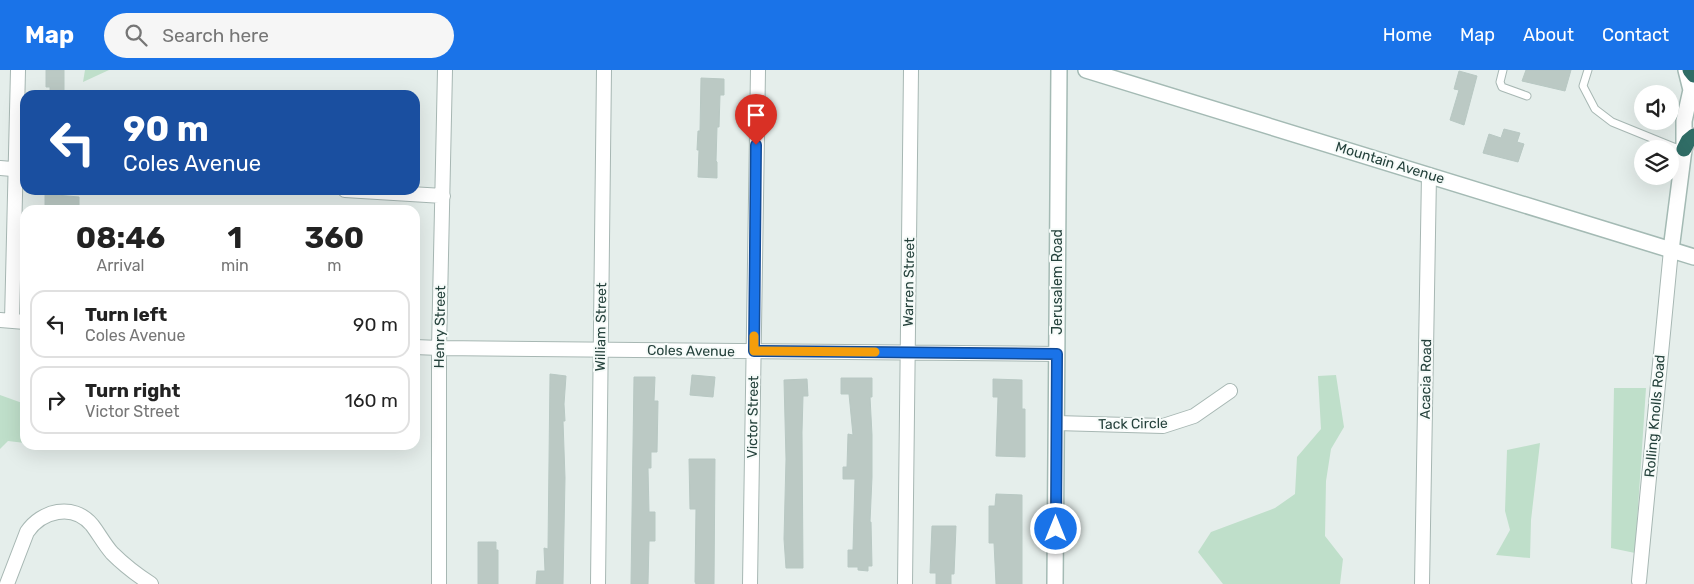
<!DOCTYPE html>
<html lang="en">
<head>
<meta charset="utf-8">
<style>
	body { margin:0; font-family:Rubik,sans-serif; background:#f6f6f6; color:#222; height:100vh; display:flex; flex-direction:column; font-size:19px; white-space:nowrap }
	* { box-sizing:border-box; margin:0 }
	p { font-size:16px; color:#767676 }
	.icon { flex:none; width:28px; height:28px; fill:none; stroke:currentColor; stroke-width:2; stroke-linecap:round; stroke-linejoin:round }
	.map { position:relative; flex:1; overflow:hidden }
	.details { position:absolute; left:20px; top:135px; width:400px; height:245px; display:flex; flex-direction:column; background:#fff; border-radius:15px; box-shadow:0 5px 20px #0002 }
	.details>* { flex:none }
	.hud { position:absolute; left:20px; top:20px; width:400px; height:105px; border-radius:15px; box-shadow:0 5px 20px #0002; background:#1a4fa0; color:#fff; overflow:hidden }
	.buttons { position:absolute; left:1634px; top:15px; display:grid; gap:10px }
	.buttons a { display:grid; place-items:center; width:45px; height:45px; border-radius:50%; background:#fff; box-shadow:0 5px 20px #0002; font-size:25px }
	.pin { position:absolute; display:grid; place-items:center; width:42px; height:42px; color:#fff; margin:-51px -21px; border-radius:50% 50% 50% 0; rotate:-45deg; box-shadow:0 0 5px #0007 }
	.pin .icon { rotate:45deg }
	.me { position:absolute; width:55px; margin:-28px; rotate:0deg; stroke-linejoin:round; filter:drop-shadow(0 0 4px #0008) }
	.turn { display:flex; align-items:center; gap:18px; height:105px; padding:0 20px; font-size:22px }
	.turn .icon { width:65px; height:65px; stroke-width:2.5 }
	.turn b { display:block; font-size:35px; line-height:42px }
	.eta { display:flex; justify-content:space-evenly; align-items:center; height:85px; text-align:center }
	.eta b { font-size:30px; font-weight:700; line-height:35px }
	ul { padding:0; list-style:none }
	li { display:flex; align-items:center; gap:15px; height:68px; margin:0 10px 8px; padding:0 10px; border:2px solid #e0e0e0; border-radius:15px }
	li div { flex:1 }
	li b { display:block; font-size:19px }
	li em { font-style:normal }
	header { display:flex; align-items:center; gap:30px; box-sizing:border-box; height:70px; padding:0 25px; background:#1a73e8; color:#fff }
	header strong { font-size:24px }
	nav { display:flex; gap:28px; margin-inline-start:auto; font-size:18px }
	.search { width:350px; height:45px; background:#f6f6f6; display:flex; align-items:center; gap:12px; box-sizing:border-box; padding:0 18px; border-radius:28px; color:#767676; font-size:19px }
	.map>svg:first-child { display:block }
	.green { fill:#bfdfca }
	.building { fill:#bbc9c4; stroke:#b8c8c3 }
	.lines { fill:none; stroke-linecap:round; stroke-linejoin:round }
	.lane-casing { stroke:#a7b7b3; stroke-width:9 }
	.street-casing { stroke:#a7b7b3; stroke-width:16 }
	.secondary-casing { stroke:#a4bab4; stroke-width:18 }
	.highway-casing { stroke:#c2cac8; stroke-width:18 }
	.lane { stroke:#fff; stroke-width:7 }
	.street { stroke:#fff; stroke-width:14 }
	.secondary { stroke:#fff; stroke-width:15 }
	.highway { stroke:#306d66; stroke-width:15 }
	.route-casing { stroke:#114b97; stroke-width:12 }
	.route { stroke:#1a73e8; stroke-width:9 }
	.slow { stroke:#f59e0b; stroke-width:9 }
	.labels { text-anchor:middle; dominant-baseline:central; stroke-width:4; stroke-linejoin:round; paint-order:stroke }
	.street-label { font-size:14px; fill:#24413b; stroke:#f6fbf9 }
</style>
</head>
<body>
<header>
<strong>Map</strong>
<div class="search"><svg class="icon" aria-label="search" viewBox="0 0 24 24"><circle cx="10" cy="10" r="6"/><path d="M15 15l6 6"/></svg>Search here</div>
<nav><a>Home</a><a>Map</a><a>About</a><a>Contact</a></nav>
</header>
<div class="map">
<svg width="1694" height="514" viewBox="0 0 1694 514">
	<rect width="100%" height="100%" fill="#e5eeeb"/>
	<path class="green" d="M85 0H109L83 12Z
		M1336 305 1344 357 1331 379 1326 411 1325 466 1343 489 1340 514H1223L1198 482 1211 462 1275 438 1295 424 1297 387 1321 359 1318 306Z
		M1614 318H1646L1635 483 1611 478Z
		M0 325 25 334V373L8 371 0 379Z
		M1540 373 1531 450 1530 488 1496 485 1510 460 1505 441 1507 380Z"/>
	<path class="building" d="M46 0H64V25H50V17H46Z
		M1526 0H1571L1565 21 1522 11Z
		M1459 1 1477 6 1464 55 1450 50 1459 20 1454 19Z
		M701 8 724 9V25H720L719 57H717L716 91 717 92V108L698 107 699 80H697L698 61H700Z
		M1504 59 1520 63 1517 72 1524 74 1518 92 1483 83 1489 64 1501 68Z
		M45 124 79 127V139L45 140Z
		M550 304 566 306 564 334 565 351H563L565 408 563 514H536L537 501H545L544 478 548 479Z
		M692 305 715 307 713 327 690 325Z
		M634 307H655L654 331H658L657 382H651V398H648L649 442H655V471H649L648 514H631Z
		M841 308H872V327H870L872 365V407L870 452H871L872 496H868V501L858 500V497H848V480H853L855 409H843V397H847L848 364 853 365 849 324H841Z
		M807 309 808 326H803L802 362 803 498H786L784 469 786 389 784 310Z
		M993 309 1022 310V339H1025V387L996 386 998 327H993Z
		M689 389H715L714 514H696L695 512 696 439H690Z
		M996 424 1022 425V514H996L994 473H989V436H995Z
		M932 456H956L954 504H951V514H936V503H930Z
		M478 472H496V480H498V514H478Z"/>
	<g class="lines">
		<defs>
			<path id="lane" d="M1503 0 1500 12 1502 17 1527 26
				M1588 0 1583 16 1595 39 1612 52 1676 78 1684 79"/>
			<path id="street" d="M0 98 24 100
				M345 120 443 126
				M0 250 25 252
				M12 251 18 0
				M415 277 439 278 1057 284
				M1056 353 1163 356 1194 346 1230 321
				M1639 511 1671 180
				M7 514 27 462C41 441 73 432 92 455 99 464 104 474 112 483 124 495 137 505 151 514
				M439 514V278L445 0
				M598 514 604 0
				M750 514 758 0
				M905 514 911 0
				M1422 514 1429 105"/>
			<path id="secondary" d="M1086 0 1694 187
				M1671 180 1684 79V51L1691 20 1686 0
				M1055 514 1059 0"/>
			<path id="highway" d="M1690 0 1694 5
				M1684 79 1688 71 1694 66"/>
		</defs>
		<use href="#lane" class="lane-casing"/>
		<use href="#street" class="street-casing"/>
		<use href="#secondary" class="secondary-casing"/>
		<use href="#highway" class="highway-casing"/>
		<use href="#lane" class="lane"/>
		<use href="#street" class="street"/>
		<use href="#secondary" class="secondary"/>
		<use href="#highway" class="highway"/>
	</g>
	<g class="lines">
		<defs>
			<path id="route" d="M756 75 754 281 1057 284 1056 459"/>
		</defs>
		<use href="#route" class="route-casing"/>
		<use href="#route" class="route"/>
		<path class="slow" d="M754 266V281L875 282"/>
	</g>
	<g class="labels">
		<g class="street-label">
			<text transform="translate(1390 93) rotate(17)">Mountain Avenue</text>
			<text transform="translate(909 212) rotate(-89)">Warren Street</text>
			<text transform="translate(1057 212) rotate(-90)">Jerusalem Road</text>
			<text transform="translate(440 257) rotate(-89)">Henry Street</text>
			<text transform="translate(601 257) rotate(-89)">William Street</text>
			<text transform="translate(691 281) rotate(1)">Coles Avenue</text>
			<text transform="translate(1426 309) rotate(-89)">Acacia Road</text>
			<text transform="translate(1655 346) rotate(-85)">Rolling Knolls Road</text>
			<text transform="translate(753 347) rotate(-89)">Victor Street</text>
			<text transform="translate(1133 354) rotate(-1)">Tack Circle</text>
		</g>
	</g>
</svg>
<div class="buttons">
<a><svg class="icon" aria-label="sound" viewBox="0 0 24 24"><path d="M4 9h4l5-4v14l-5-4H4zM17 9q2 3 0 6"/></svg></a>
<a><svg class="icon" aria-label="layers" viewBox="0 0 24 24"><path d="M12 4l9 5-9 5-9-5zM3 14l9 5 9-5"/></svg></a>
</div>
<div class="pin" style="left:756px;top:75px;background:#d93025"><svg class="icon" aria-label="arrive" viewBox="0 0 24 24"><path d="M6 21V4h12l-3 4 3 4H6"/></svg></div>
<svg class="me" style="left:1056px;top:459px" viewBox="-20 -20 40 40"><circle r="17" fill="#1a73e8" stroke="#fff" stroke-width="3"/><path d="M0-11L8 9 0 5-8 9z" fill="#fff"/></svg>
<div class="hud">
<div class="turn"><svg class="icon" aria-label="left" viewBox="0 0 24 24"><path d="M17 20v-9H6M10 6l-5 5 5 5"/></svg><div><b>90 m</b>Coles Avenue</div></div>
</div>
<section class="details">
<div class="eta">
<div><b>08:46</b><p>Arrival</p></div>
<div><b>1</b><p>min</p></div>
<div><b>360</b><p>m</p></div>
</div>
<ul>
<li><svg class="icon" aria-label="left" viewBox="0 0 24 24"><path d="M17 20v-9H6M10 6l-5 5 5 5"/></svg><div><b>Turn left</b><p>Coles Avenue</p></div><em>90 m</em></li>
<li><svg class="icon" aria-label="right" viewBox="0 0 24 24"><path d="M7 20v-9h11M14 6l5 5-5 5"/></svg><div><b>Turn right</b><p>Victor Street</p></div><em>160 m</em></li>
</ul>
</section>
</div>
</body>
</html>
